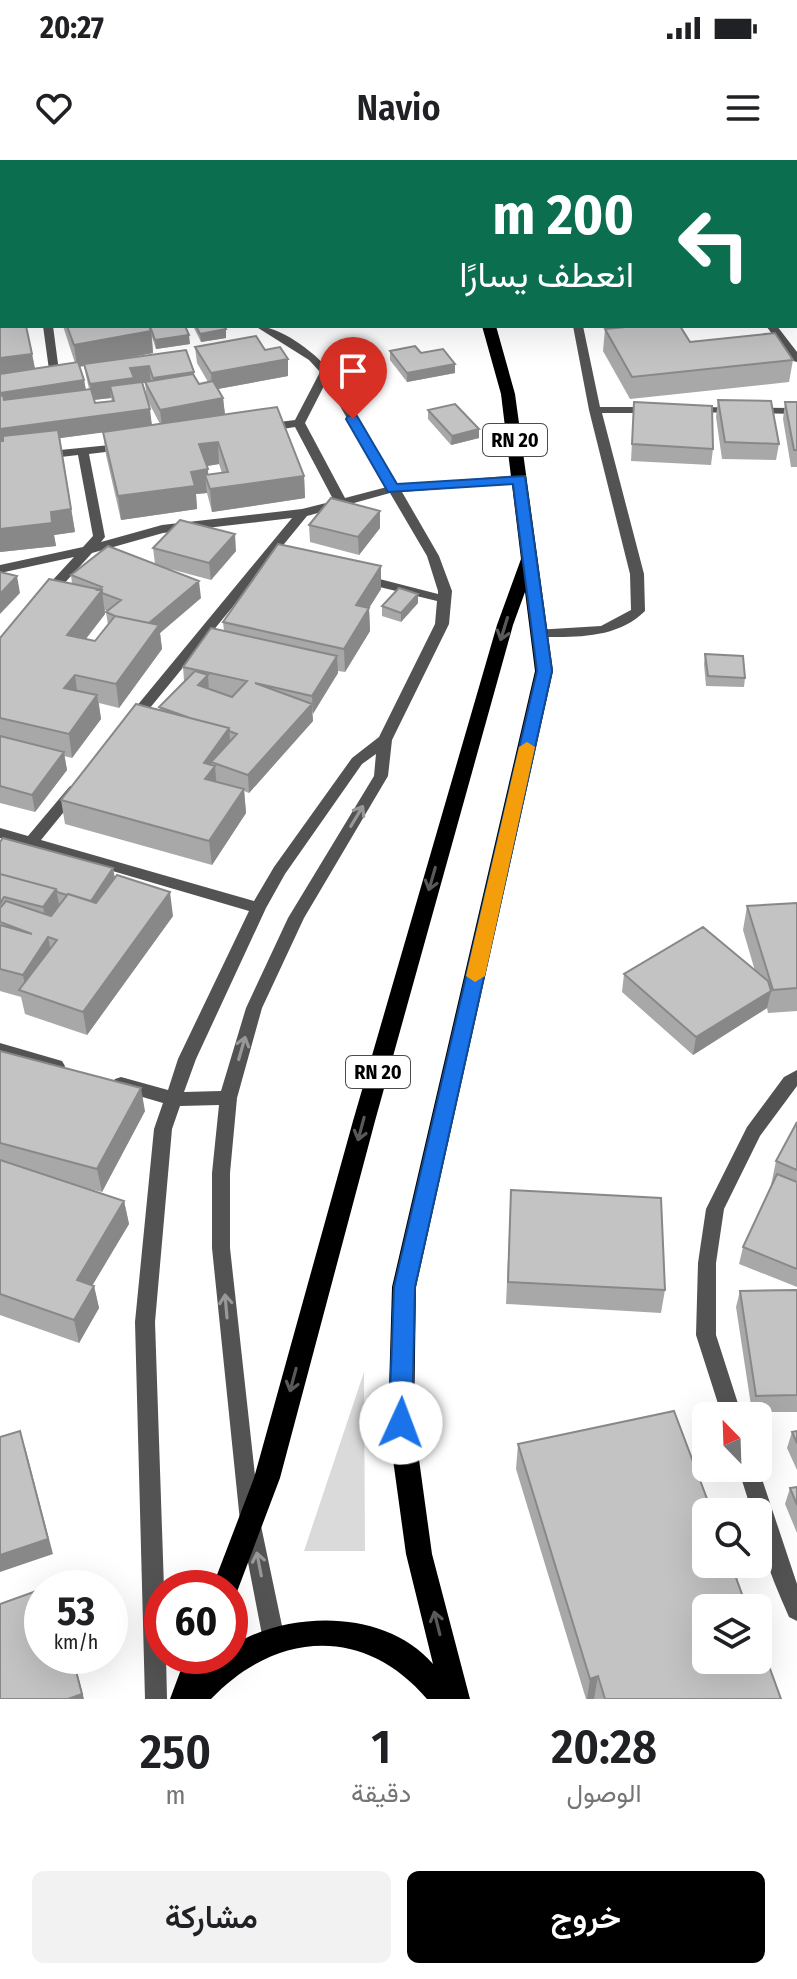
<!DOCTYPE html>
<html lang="ar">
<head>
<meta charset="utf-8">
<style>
	body { margin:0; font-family:"Fira Sans Condensed",Vazirmatn,sans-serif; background:#f2f2f2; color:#202124; direction:rtl; height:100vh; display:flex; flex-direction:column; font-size:30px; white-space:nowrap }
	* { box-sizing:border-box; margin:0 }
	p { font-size:26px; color:#757577 }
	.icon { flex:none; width:44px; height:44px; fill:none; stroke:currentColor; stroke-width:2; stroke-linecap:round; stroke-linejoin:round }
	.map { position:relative; height:1539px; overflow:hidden; direction:ltr }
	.sheet { display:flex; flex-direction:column; background:#fff; flex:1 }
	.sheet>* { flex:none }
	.banner { position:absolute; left:0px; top:0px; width:798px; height:168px; box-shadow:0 8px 32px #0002; direction:rtl; background:#0b6e4f; color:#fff; overflow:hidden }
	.needle { width:52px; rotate:337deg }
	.tools { position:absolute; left:692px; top:1242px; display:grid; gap:16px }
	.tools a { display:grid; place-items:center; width:80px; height:80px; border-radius:12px; background:#fff; box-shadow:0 8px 32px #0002; font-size:40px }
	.speed { position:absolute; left:24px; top:1410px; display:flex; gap:16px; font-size:40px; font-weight:700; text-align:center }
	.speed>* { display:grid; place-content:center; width:104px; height:104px; border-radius:50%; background:#fff; box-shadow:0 8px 32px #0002; line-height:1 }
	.speed small { font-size:20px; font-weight:400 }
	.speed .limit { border:12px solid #d22; background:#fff; color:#111 }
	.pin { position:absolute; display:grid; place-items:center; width:68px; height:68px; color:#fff; margin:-82px -34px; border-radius:50% 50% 50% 0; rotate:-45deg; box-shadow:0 0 8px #0007 }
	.pin .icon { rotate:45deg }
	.me { position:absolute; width:88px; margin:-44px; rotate:2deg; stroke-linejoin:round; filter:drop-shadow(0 0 6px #0008) }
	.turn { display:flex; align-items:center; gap:28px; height:168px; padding:0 32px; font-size:36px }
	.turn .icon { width:104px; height:104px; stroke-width:2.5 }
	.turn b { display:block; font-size:56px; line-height:68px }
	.eta { display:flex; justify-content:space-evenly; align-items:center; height:136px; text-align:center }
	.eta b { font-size:48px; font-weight:600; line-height:56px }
	.action { display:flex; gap:16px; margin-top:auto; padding:16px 32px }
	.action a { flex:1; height:92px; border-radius:12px; background:#000; color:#fff; font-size:32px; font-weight:600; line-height:92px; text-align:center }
	.action a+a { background:#f2f2f2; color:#202124 }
	.status { display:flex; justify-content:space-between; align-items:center; height:56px; padding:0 40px; background:#fff; direction:ltr }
	.status svg { height:22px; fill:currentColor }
	header { display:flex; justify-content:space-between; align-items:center; height:104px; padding:0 32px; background:#fff; font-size:36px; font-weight:600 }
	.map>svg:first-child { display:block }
	.green { fill:#dadada }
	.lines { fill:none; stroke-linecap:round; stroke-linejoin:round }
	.street { fill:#535353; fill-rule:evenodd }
	.primary { fill:#000; fill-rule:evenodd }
	.wall { fill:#a8a8a8; fill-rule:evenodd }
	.shaded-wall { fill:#888 }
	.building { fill:#c3c3c3; stroke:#888; stroke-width:2 }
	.oneway { stroke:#595959 }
	.oneway2 { stroke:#989898 }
	.route { fill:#1a73e8; stroke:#114b97; stroke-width:2 }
	.slow { fill:#f59e0b }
	.labels { text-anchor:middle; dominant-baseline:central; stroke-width:7; stroke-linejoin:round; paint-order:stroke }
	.shield { fill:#fff; stroke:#4c4c4c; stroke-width:2 }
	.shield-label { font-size:20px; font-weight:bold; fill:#000 }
</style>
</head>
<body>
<div class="status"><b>20:27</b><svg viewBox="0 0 49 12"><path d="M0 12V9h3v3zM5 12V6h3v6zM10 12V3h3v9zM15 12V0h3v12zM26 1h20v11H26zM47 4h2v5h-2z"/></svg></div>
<header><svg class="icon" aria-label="menu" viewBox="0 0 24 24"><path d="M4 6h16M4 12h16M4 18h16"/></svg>Navio<svg class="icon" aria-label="heart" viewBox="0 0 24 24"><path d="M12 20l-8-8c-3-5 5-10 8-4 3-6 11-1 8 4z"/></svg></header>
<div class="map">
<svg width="797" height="1539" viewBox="0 0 797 1539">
	<rect width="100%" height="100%" fill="#fff"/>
	<path class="green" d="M364 1212 365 1391H304Z"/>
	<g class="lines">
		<path class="street" d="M162 0H172L173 2H163Z
			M511 0H521L522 2H512Z
			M636 0H646L647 2H637Z
			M43 166H53L60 219 50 217Z
			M255 166C281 166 312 191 330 210L398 325 520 315 526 319 520 323 402 332 439 396 452 431 449 464 392 580 388 616 304 758 262 848 237 938 230 1013V1088L260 1361 285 1480 282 1488 274 1491 266 1488 263 1480 240 1361 212 1088V1013L219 945 180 946 172 969 155 1162 164 1428 162 1496H166L167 1539H145L135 1162 154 969 163 943 115 929 112 924 115 919 121 917 168 930 178 899 249 751 0 678V668L28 676 70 626H80L82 629 80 632 41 680 254 741 274 707 352 598 379 577 435 464 437 441 355 421 353 418 360 414 438 434V431L427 396 390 333 307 356 136 565H126L124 562 126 559 292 358 163 373 92 393 50 439 45 440 38 436 74 397 0 413V405L83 387 93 376 78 295 0 304V296L130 283V289L89 294 105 377 101 382 162 365 302 349 334 341 295 267 264 272 258 268 264 264 295 260 320 212 309 200ZM326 222 387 327 345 338 305 263ZM376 594 374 616 288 758 246 848 221 931 184 932 196 899 266 748 285 714 362 604Z
			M573 166H583L600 247H651L657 250 651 253H602L644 414 645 451C622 474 589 477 558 477 549 477 541 478 533 473L535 470 601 466 631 450 630 414 589 250Z
			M766 166H777L797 192V202L793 201Z
			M691 247 797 248V254L687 252 685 250Z
			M0 883 62 901 65 906 62 911 56 913 0 897Z
			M797 910V926L760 976 724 1049 716 1103V1175L742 1256H722L696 1175 698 1103 706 1049 747 967 784 917Z
			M758 1307 797 1424V1461L789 1457C775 1424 758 1389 758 1352H752L738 1308Z"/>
		<path class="primary" d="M417 0H429L430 2H418Z
			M482 166H496L515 234 553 511 416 1127 414 1263 432 1394 470 1539H427C364 1465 276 1471 211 1539H170L186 1496H214L213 1499 230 1496V1487C287 1450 385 1448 433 1504L406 1394 388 1263 392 1127 535 511 525 432 513 465 375 961 280 1318 235 1437 230 1439V1428H212L254 1318 353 961 497 465 521 399 501 234Z"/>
	</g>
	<path class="wall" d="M666 0H757L759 2H666Z
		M63 166H185L190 184 156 189 152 177 153 193 119 199 194 215 199 224 208 222 197 203 195 187 265 190 288 216 218 229 223 238 225 255 304 316 305 338 212 352 207 333 196 334 197 349 121 360 106 295 103 272 60 278 75 372 54 375 56 386 0 392 32 194 35 208 75 203ZM84 206 89 229 86 230 84 220 80 207ZM142 223H145L147 239 160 264 152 265ZM111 238 112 241 95 243 94 240ZM219 304 222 313 208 315 207 306Z
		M193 166H224L226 169V178L201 182Z
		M605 169 793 200 789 222 630 239 603 191Z
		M390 191 421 193 455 213 407 222 390 200Z
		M718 240 779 284 776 300 722 299 716 257Z
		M634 242 713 289 711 305 631 301Z
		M785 242H797V307H791L783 259Z
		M428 250 479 278 451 285 428 259Z
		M309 365 380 368 359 395 310 382Z
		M153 388 236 391 211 420 159 406 201 438 160 473 162 489 119 548 99 543 101 559 72 598 64 596 67 610 35 652 0 643V478L72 424 71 415 155 404ZM105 450 107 451 106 452 108 465 95 481 86 479 105 454Z
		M381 406V429L369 448 370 471 345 512 338 511V513L312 553 313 561 249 633 244 631 246 653 212 705 65 664 61 640 160 550 159 547 184 521 183 507 224 471 223 462Z
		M418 443 401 462 382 456V446Z
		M705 494 745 518 744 527 706 526 704 504Z
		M0 681 113 708 115 718 173 756 87 875 25 854 21 837 0 831Z
		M797 743V851L768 853 767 848 693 895 622 832 624 814 755 811 743 770 747 746Z
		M0 891 145 951 102 1032 81 1027 124 1041 129 1064 92 1125 94 1126 99 1148 79 1183 0 1155Z
		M797 962V1127L739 1104 743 1087 772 1025H771L776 1001Z
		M511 1030 665 1130 661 1153 506 1144Z
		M797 1130V1252H752L736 1147 740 1131Z
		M797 1271V1310L787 1288 792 1272Z
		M518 1284 781 1539H586L516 1309Z
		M797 1327V1373L785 1344 790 1328Z"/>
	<path class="shaded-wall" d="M0 0H37V2H2V6H0Z
		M249 0H324V2H249Z
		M0 82H2V103H0Z
		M226 169V178L201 182 200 174Z
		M151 171 153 193 77 207 74 185Z
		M189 175 190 184 156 189 155 180Z
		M32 194 35 210 0 215V198Z
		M288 199V216L212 230 211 213Z
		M455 204V213L407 222V213Z
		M149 206 151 222 110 226 111 238 92 240 90 224 130 208Z
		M194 212 195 229 155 234 153 218Z
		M84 220 87 237 0 250V233Z
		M223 238 225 255 162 267 160 250Z
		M150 249 152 266 0 286V269Z
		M479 269V278L451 285 452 276Z
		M218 282 219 304 201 307 199 284Z
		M208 309 209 327 205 315 207 333 196 334 197 349 121 360 118 336 191 312Z
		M304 316 305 338 212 352 210 329Z
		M71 349 75 372 54 375 56 386 0 392V369L51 352Z
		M380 351V368L359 395 358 377Z
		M235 374 236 391 211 420 209 403Z
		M381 406V429L369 448 370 471 345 512 344 489 356 445Z
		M17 416 20 433 0 454V434Z
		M199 421 201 438 160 473 162 489 119 548 116 524 143 467Z
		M102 430 105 454 70 499 67 475Z
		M418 434V443L401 462V453Z
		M337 496 338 513 313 554 312 536Z
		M75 515 78 538 64 528Z
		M208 515 209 533 198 525Z
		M97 535 101 559 72 598 69 574Z
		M312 544 313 561 249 633 248 615Z
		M229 568 231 591 211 602V610L215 606 217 630 207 643 204 603Z
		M64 592 67 610 35 652 32 635Z
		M244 629 246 653 212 705 209 681Z
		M113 708 116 726 93 759 90 742Z
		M56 729 61 753 48 771 43 747Z
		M170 732 173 756 87 875 83 852Z
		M48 777 53 801 26 832 23 815Z
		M771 831 767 848 693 895 696 877Z
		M141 928 145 951 102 1032 97 1009Z
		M124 1041 129 1064 82 1143 77 1120Z
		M94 1126 99 1148 79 1183 74 1160Z
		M25 1287 53 1394 0 1412V1395Z
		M73 1496 84 1539H68Z
		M598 1516 594 1539H587L590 1519Z"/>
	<path class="building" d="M106 0H146L147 2H106Z
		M224 0H250L252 2H215Z
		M684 0H757L759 2H686Z
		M0 38H2V82H0Z
		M0 109H2V166H26L32 194 0 198Z
		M67 166H149L151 171 74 185Z
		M150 166H185L189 175 155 180Z
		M196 166H224L226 169 200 174Z
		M636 166H680L690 182 775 173 793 200 632 217 605 169Z
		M256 176 265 190 280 187 288 199 211 213 195 187Z
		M415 186 421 193 443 189 455 204 407 213 390 191Z
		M186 190 194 212 153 218 149 206 130 208 134 218 90 224 84 204Z
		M78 202 84 220 0 233V214Z
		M193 214 199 224 213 221 223 238 160 250 145 222Z
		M142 222 150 249 0 269V236L3 235 4 240 91 229 95 243 114 241 110 226Z
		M718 240 771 241 779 284 725 282Z
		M634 242 712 246 713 289 632 284Z
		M785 242H797V290H794Z
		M455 244 479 269 452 276 428 250Z
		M277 247 304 316 210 329 205 315 228 312 218 282 199 284 208 309 191 312 195 326 118 336 103 272Z
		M58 270 71 349 51 352 52 363 0 369V281H3V276Z
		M331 338 380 351 358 377 309 365Z
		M180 360 235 374 209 403 153 388Z
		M278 384 381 406 356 445 369 448 344 489 223 462Z
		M108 386 199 421 149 463 115 456 106 452 121 440 102 433V430H98L102 427 71 415Z
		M0 412 17 416 0 434Z
		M49 419 102 430 67 475 95 481 115 456 159 465 116 524 75 515 64 528 97 535 69 574 0 558V478Z
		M399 428 418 434 401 453 382 446Z
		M211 468 337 496 312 536 255 523 312 544 248 615 211 602 237 574 229 571V568L190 558 159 547 195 511 208 515 198 525 232 537 247 521 183 507Z
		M705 494 743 496 745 518 708 516Z
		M136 544 229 568 204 603 215 606 205 619 244 629 209 681 61 640Z
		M0 576 64 592 32 635 0 626Z
		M3 678 113 708 91 741 68 734 67 735 57 732 56 729 0 714V682Z
		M0 714 56 729 43 747 4 737 0 744Z
		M117 715 170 732 83 852 19 830 57 780 48 777 23 815 0 809V765L32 774 0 762V748L6 741 51 756 68 734 96 743Z
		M797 743V828L773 830 747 746Z
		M703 767 768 821 771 831 696 877 624 814Z
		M0 891 141 928 97 1009 0 983Z
		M797 962V1010L776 1001Z
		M0 1000 124 1041 77 1120 94 1126 74 1160 0 1134Z
		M777 1014 797 1022V1109L743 1087Z
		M511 1030 661 1038 665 1130 508 1122Z
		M797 1130V1235L756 1236 740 1131Z
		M674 1251 712 1352H706V1404H731L747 1448H706V1500H758V1476L781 1539H605L598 1516 590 1519 518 1284Z
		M20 1271 48 1379 0 1395V1277Z
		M797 1271V1283L792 1272Z
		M797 1327V1345L790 1328Z
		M42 1429V1496H72L82 1534 68 1539H0V1444Z"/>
	<defs><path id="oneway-shaft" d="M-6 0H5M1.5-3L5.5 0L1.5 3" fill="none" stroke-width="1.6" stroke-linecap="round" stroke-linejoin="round" transform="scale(2)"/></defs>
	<g class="oneway">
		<use href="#oneway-shaft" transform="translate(504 469) rotate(107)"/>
		<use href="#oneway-shaft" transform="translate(432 719) rotate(106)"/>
		<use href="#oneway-shaft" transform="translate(361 969) rotate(105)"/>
		<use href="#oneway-shaft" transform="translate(293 1220) rotate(105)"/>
		<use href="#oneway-shaft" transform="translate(437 1463) rotate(-104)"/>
	</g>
	<g class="oneway2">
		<use href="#oneway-shaft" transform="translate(357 656) rotate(-59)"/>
		<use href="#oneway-shaft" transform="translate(242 888) rotate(-74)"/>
		<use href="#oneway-shaft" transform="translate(226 1146) rotate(-95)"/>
		<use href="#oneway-shaft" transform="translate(259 1404) rotate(-101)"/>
	</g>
	<path class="route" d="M348 256H357L397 324 525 316 552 511 415 1127 412 1263 409 1270 401 1273 393 1270 389 1263 394 1127 537 511 513 324 388 332 346 259Z"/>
	<path class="slow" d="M527 582 535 587 485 816 475 822 466 816 519 587Z"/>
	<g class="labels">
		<g class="shield">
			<rect x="483" y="264" width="64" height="32" rx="6"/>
			<rect x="346" y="896" width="64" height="32" rx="6"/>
		</g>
		<g class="shield-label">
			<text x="515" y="280">RN 20</text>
			<text x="378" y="912">RN 20</text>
		</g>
	</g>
</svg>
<div class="tools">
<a><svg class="needle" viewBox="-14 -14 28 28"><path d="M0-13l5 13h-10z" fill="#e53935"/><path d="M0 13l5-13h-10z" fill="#757577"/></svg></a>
<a><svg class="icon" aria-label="search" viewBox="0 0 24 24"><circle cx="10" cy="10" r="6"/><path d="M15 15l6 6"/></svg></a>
<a><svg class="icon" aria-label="layers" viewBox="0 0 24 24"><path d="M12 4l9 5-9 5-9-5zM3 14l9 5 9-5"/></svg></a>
</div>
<div class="speed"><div>53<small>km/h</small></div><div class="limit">60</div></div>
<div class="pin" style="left:353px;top:259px;background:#d93025"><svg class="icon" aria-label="arrive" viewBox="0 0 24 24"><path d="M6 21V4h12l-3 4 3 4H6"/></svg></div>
<svg class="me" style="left:401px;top:1263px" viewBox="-20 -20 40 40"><circle r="19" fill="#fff"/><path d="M0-13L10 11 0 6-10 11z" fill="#1a73e8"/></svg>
<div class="banner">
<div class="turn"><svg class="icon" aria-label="left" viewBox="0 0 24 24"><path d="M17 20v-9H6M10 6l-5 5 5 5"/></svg><div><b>200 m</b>انعطف يسارًا</div></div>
</div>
</div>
<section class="sheet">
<div class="eta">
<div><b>20:28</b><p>الوصول</p></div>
<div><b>1</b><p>دقيقة</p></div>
<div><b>250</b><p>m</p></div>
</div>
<div class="action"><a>خروج</a><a>مشاركة</a></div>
</section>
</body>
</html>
